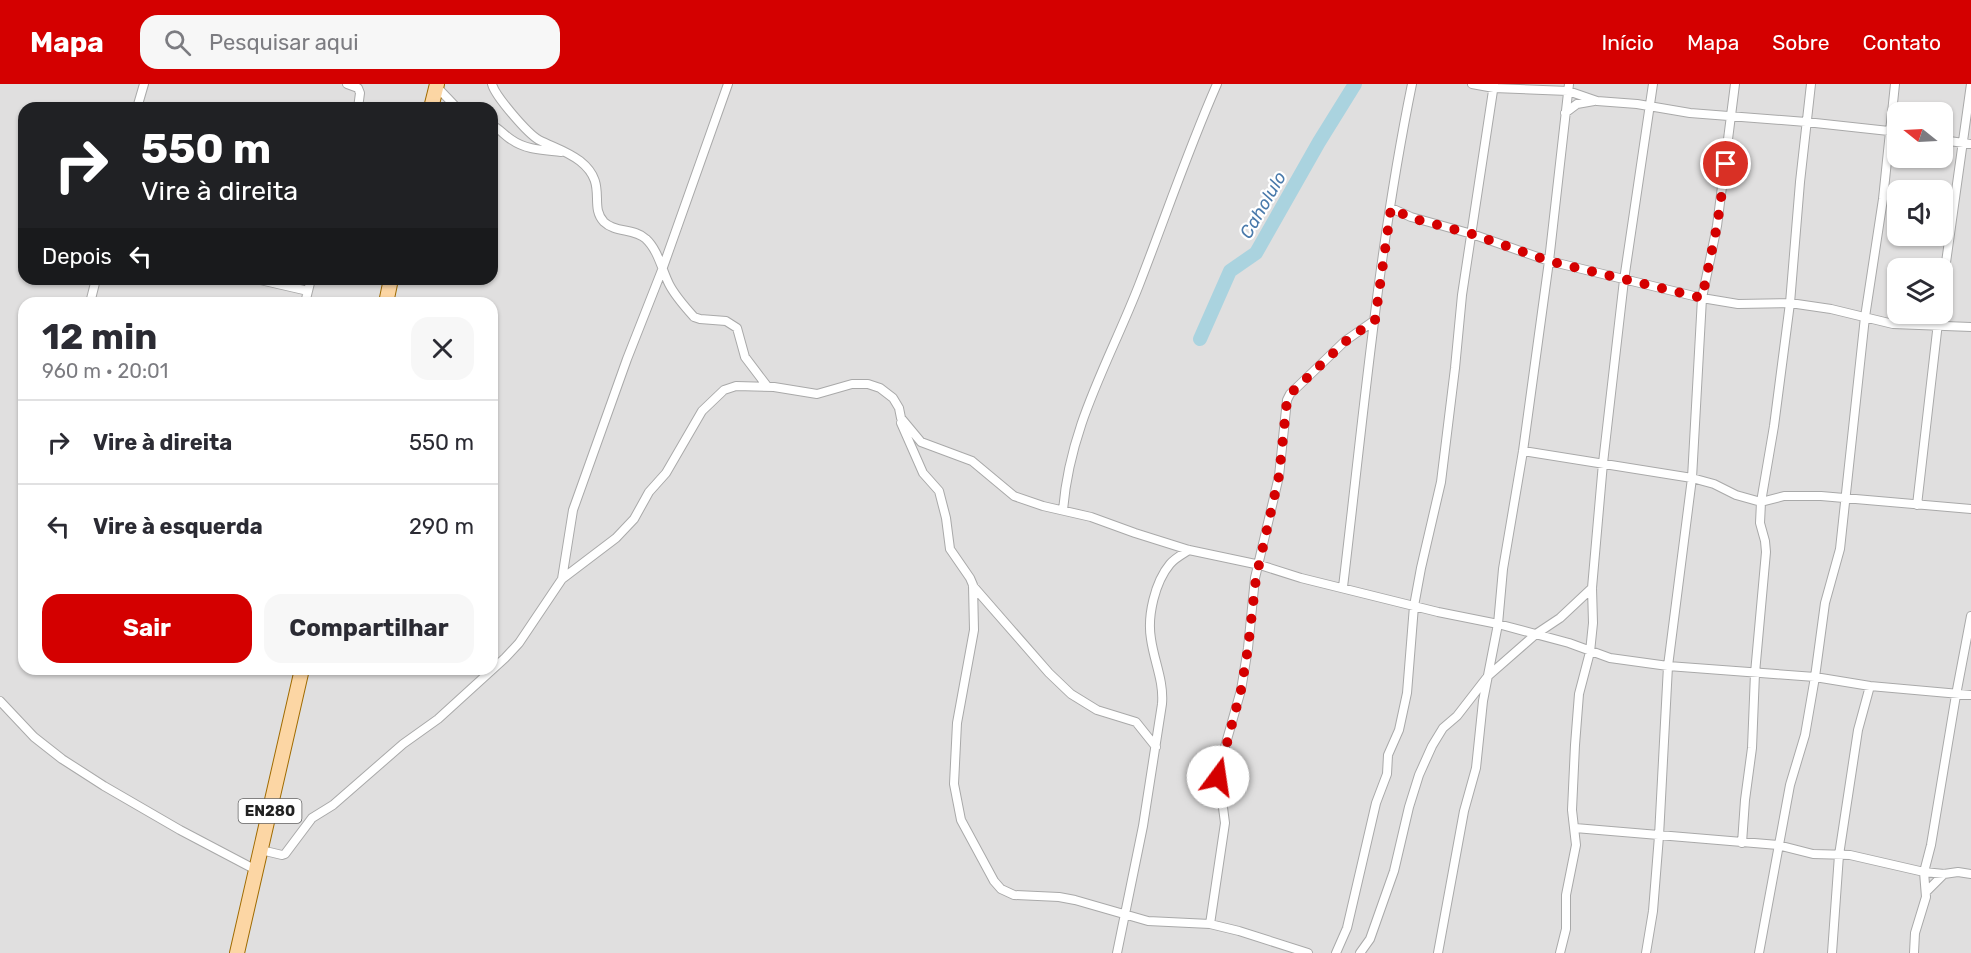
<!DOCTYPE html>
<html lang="pt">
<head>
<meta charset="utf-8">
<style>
	body { margin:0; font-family:Rubik,sans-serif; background:#f7f7f7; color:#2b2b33; height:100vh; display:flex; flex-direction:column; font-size:22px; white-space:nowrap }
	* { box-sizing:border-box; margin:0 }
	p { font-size:20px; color:#7c7c81 }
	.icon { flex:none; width:33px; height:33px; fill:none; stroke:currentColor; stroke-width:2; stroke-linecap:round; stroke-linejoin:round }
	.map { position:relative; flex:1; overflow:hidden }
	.sheet { position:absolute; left:18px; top:213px; width:480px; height:378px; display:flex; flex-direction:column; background:#fff; border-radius:18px; box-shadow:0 2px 4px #0004 }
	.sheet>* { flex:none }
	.banner { position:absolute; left:18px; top:18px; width:480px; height:183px; border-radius:18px; box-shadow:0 2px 4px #0004; background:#202124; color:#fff; overflow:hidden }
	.needle { width:39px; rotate:288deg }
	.controls { position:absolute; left:1887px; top:18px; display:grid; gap:12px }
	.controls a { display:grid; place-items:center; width:66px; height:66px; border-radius:12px; background:#fff; box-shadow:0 2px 4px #0004; font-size:30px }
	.pin { position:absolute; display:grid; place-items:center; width:51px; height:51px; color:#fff; margin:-26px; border:3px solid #fff; border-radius:50%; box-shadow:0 2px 6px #0007 }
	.me { position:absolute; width:66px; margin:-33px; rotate:14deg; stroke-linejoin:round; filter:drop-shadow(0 0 4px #0008) }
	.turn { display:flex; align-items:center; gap:21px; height:126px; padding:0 24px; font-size:27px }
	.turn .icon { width:78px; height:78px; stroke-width:2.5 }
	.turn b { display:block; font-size:42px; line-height:51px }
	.then { display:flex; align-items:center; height:57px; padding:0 24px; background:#0003; gap:12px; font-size:22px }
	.round { display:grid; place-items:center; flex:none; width:63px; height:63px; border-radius:18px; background:#f7f7f7 }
	.headline { display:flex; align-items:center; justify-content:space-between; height:102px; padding:0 24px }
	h1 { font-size:36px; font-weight:700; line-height:45px }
	.button { display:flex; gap:12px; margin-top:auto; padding:12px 24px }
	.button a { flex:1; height:69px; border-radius:18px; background:#d40000; color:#fff; font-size:24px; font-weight:700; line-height:69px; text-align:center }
	.button a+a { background:#f7f7f7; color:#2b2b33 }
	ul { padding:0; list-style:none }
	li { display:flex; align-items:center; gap:18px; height:84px; padding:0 24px; border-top:2px solid #e1e1e2 }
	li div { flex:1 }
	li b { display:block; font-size:22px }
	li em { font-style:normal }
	header { display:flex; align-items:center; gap:36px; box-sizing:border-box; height:84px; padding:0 30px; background:#d40000; color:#fff }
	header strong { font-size:28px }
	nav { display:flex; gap:33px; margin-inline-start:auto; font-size:21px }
	.search { width:420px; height:54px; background:#f7f7f7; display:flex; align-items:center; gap:15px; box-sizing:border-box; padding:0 21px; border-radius:18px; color:#7c7c81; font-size:22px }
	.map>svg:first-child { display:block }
	.residential { fill:#e0dfdf; fill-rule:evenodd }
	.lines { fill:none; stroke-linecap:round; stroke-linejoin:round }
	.river { stroke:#aad3df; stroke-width:14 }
	.minor-casing { stroke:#a9a9a9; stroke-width:10 }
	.primary-casing { stroke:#a06b00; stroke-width:16 }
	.minor { stroke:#fff; stroke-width:8 }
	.primary { stroke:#fcd6a4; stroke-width:14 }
	.route { stroke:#d40000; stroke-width:10; stroke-dasharray:0 18 }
	.labels { text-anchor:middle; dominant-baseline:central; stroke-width:4.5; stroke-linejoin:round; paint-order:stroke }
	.shield { fill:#fff; stroke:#646464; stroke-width:1.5 }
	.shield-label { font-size:15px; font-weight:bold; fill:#222 }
	.water-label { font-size:18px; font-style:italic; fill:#4a7aab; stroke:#fff }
</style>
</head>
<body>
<header>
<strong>Mapa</strong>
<div class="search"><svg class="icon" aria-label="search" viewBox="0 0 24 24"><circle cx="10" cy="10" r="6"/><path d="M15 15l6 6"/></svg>Pesquisar aqui</div>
<nav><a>Início</a><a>Mapa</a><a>Sobre</a><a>Contato</a></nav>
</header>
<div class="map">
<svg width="1971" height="869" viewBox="0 0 1971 869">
	<rect width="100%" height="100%" fill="#f2efe9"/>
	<path class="residential" d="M0 0H1971V869H0ZM24 24H492V195H24ZM1898 28H1942V74H1898ZM1898 106H1942V152H1898ZM1898 184H1942V230H1898ZM24 219H492V585H24Z"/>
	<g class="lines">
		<path class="river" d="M1200 255 1230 187 1256 169 1319 58 1355 0"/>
		<defs>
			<path id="minor" d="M347 0 358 4 360 9 358 24
				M492 0C495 12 528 50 539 56 553 63 567 67 580 77 609 100 588 121 604 138 615 149 635 144 646 155 658 166 662 186 669 200 675 212 685 223 694 233L700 235 726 237 737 244 745 273 767 302
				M1472 0 1494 4 1568 7 1597 17 1637 20 1690 29 1806 38 1898 48
				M1735 0 1717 142 1702 214 1738 220 1790 219 1831 225 1893 240 1971 243
				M1895 0 1883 115 1865 233 1840 465 1825 519 1815 593 1870 602 1971 611
				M436 2 457 24
				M137 24 144 0
				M1565 29 1577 20 1594 17
				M492 41C500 45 505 52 512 56 526 66 545 66 561 68
				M1942 56 1971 60
				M1391 124 1411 133 1472 150 1549 177 1702 214 1692 394 1714 400 1736 411 1761 418 1784 412H1821L1971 425
				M256 195 308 207
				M1942 207 1971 0
				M90 219 96 195
				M305 219 311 195
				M901 339 923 389 939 407 946 434 950 465 970 494 973 501 974 546 957 639 954 700 961 736 994 797 1001 805 1014 811 1059 813 1075 816 1148 837 1210 840
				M1523 367 1692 394 1668 582 1659 752 1653 827 1646 869
				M1917 421 1939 230
				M1063 426C1070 341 1109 278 1139 201 1165 134 1188 66 1217 0
				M562 495 573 426 627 275 662 186 728 0
				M973 502 1049 589 1071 610 1097 626 1136 638 1156 663
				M1343 503C1363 336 1378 166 1412 0
				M0 617 34 653 62 675 104 702 180 746 256 786
				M1575 744 1778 761 1813 770 1850 771 1924 788 1944 790 1958 788 1971 790
				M1742 759 1745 716 1752 664 1755 589 1766 468 1765 457 1760 439 1761 418 1774 342 1790 219 1800 98 1811 0
				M261 766 282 771 285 770 312 734 333 721 403 660 438 635 505 574 519 559 562 495 616 454 634 435 649 408 666 389 702 327 724 306 736 302 774 303 817 310 852 300H868L880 304 893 314 899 324 901 334 921 358 972 377 1014 412 1043 422 1091 433 1135 449 1189 466 1260 481 1301 494 1438 528 1498 540 1569 559 1610 574 1668 582 1815 593 1805 651 1790 701 1759 869
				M1926 808 1944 790
				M1117 869 1143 742 1162 620C1164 597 1154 577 1151 555 1147 532 1155 498 1170 480 1175 474 1183 470 1189 466
				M1308 869 1239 847 1210 840 1225 739 1222 716 1218 700 1219 684 1241 606 1248 564 1255 494 1279 392 1287 316 1290 310 1345 257 1375 236
				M1336 869 1347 844 1376 719 1387 690 1388 671 1399 646 1407 609 1414 522 1421 484 1441 398 1455 284 1462 211 1494 0
				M1360 869 1370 855 1394 787 1409 723 1419 691 1432 662 1443 644 1457 632 1488 592 1536 550 1560 534 1592 504
				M1438 869 1464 727 1476 684 1483 617 1498 540 1503 485 1523 367 1549 177 1569 0
				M1560 869 1566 845V811L1576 761 1572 726 1575 661 1579 610 1590 568 1593 539 1592 504 1603 379 1624 196 1653 0
				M1832 869 1839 771 1858 646 1870 602
				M1914 869 1915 849 1926 813 1924 788 1931 761 1956 611 1971 532"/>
			<path id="primary" d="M431 24 437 0
				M386 219 391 195
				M237 869 302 585"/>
		</defs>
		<use href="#minor" class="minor-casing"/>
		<use href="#primary" class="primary-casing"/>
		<use href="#minor" class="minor"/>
		<use href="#primary" class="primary"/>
	</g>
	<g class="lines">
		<path class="route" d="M1218 693 1241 606 1248 564 1256 494 1279 392 1287 316 1290 310 1346 257 1375 236 1391 124 1411 134 1472 150 1549 177 1702 214 1717 142 1726 80"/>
	</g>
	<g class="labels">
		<rect class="shield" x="238.5" y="715" width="63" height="24" rx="4.5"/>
		<g class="shield-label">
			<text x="270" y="727">EN280</text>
		</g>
		<g class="water-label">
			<text transform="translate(1263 121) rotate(-60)">Caholulo</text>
		</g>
	</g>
</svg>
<div class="controls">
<a><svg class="needle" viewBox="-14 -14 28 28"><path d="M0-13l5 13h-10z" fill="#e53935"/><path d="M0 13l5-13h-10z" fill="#7c7c81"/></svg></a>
<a><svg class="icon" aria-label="sound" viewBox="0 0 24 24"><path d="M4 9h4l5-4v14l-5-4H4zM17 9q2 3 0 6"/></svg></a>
<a><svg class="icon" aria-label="layers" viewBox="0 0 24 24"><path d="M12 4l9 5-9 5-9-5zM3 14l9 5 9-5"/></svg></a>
</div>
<div class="pin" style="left:1726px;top:80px;background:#d93025"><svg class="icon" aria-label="arrive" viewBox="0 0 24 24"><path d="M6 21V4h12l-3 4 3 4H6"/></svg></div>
<svg class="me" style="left:1218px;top:693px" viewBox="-20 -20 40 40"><circle r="19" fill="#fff"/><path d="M0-13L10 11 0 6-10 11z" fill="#d40000"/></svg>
<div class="banner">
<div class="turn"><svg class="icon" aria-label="right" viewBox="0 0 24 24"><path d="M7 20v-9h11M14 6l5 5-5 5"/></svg><div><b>550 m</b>Vire à direita</div></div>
<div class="then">Depois<svg class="icon" aria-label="left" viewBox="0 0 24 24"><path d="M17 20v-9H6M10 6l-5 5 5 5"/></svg></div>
</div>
<section class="sheet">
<div class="headline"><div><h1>12 min</h1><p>960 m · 20:01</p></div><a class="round"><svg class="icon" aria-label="close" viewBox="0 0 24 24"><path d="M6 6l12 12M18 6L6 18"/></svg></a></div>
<ul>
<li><svg class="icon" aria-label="right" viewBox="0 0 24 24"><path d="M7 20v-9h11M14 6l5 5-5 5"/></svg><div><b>Vire à direita</b></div><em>550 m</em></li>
<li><svg class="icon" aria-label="left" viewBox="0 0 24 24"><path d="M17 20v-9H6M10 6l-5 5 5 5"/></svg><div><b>Vire à esquerda</b></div><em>290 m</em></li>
</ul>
<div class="button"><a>Sair</a><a>Compartilhar</a></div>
</section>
</div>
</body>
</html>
